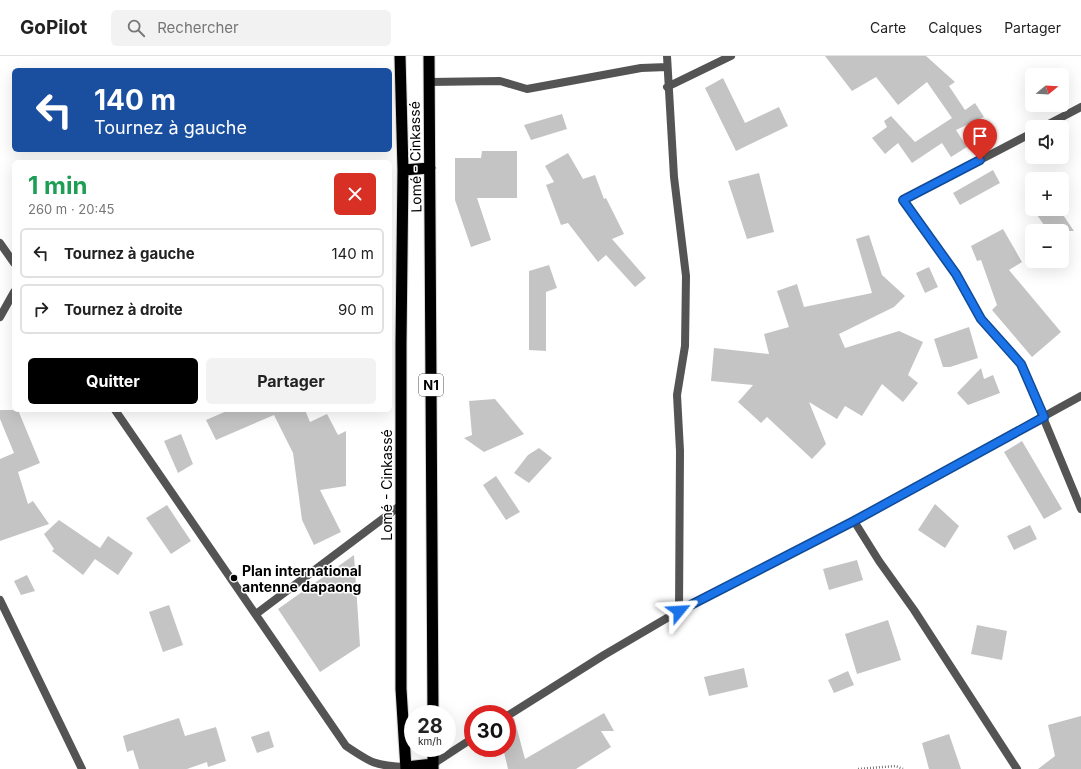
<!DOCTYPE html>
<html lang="fr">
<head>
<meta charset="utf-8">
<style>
	body { margin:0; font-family:Inter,sans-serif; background:#f2f2f2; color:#222; height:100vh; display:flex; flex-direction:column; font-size:15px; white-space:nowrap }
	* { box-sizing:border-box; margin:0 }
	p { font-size:13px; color:#767676 }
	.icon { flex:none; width:22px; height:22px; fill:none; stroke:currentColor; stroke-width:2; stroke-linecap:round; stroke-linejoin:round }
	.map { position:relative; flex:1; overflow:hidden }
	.drawer { position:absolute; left:12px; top:104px; width:380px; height:252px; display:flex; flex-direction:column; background:#fff; border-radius:6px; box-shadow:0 4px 16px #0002 }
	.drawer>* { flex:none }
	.top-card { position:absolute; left:12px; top:12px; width:380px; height:84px; border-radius:6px; box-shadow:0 4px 16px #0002; background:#1a4fa0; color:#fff; overflow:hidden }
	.needle { width:26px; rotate:72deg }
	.fabs { position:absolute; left:1025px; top:12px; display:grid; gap:8px }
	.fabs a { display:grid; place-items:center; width:44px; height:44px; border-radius:6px; background:#fff; box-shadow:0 4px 16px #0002; font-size:20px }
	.speed { position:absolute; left:404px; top:649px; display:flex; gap:8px; font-size:20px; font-weight:700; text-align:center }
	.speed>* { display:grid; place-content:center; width:52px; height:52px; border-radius:50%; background:#fff; box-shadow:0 4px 16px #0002; line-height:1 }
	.speed small { font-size:10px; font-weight:400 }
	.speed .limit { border:6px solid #d22; background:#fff; color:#111 }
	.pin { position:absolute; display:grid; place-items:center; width:34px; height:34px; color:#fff; margin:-41px -17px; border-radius:50% 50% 50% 0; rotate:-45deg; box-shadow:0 0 4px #0007 }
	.pin .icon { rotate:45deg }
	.me { position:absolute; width:44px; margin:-22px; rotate:63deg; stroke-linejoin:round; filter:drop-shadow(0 0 3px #0008) }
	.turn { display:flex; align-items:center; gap:14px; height:84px; padding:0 16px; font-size:18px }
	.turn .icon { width:52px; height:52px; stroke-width:2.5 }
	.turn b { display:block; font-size:28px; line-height:34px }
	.round { display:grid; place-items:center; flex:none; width:42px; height:42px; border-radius:6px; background:#f2f2f2 }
	.head { display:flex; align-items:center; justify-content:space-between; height:68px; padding:0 16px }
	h1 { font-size:24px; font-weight:700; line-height:30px; color:#1e9e55 }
	.cta { display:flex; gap:8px; margin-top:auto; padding:8px 16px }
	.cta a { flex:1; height:46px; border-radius:6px; background:#000; color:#fff; font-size:16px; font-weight:700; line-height:46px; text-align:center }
	.cta a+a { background:#f2f2f2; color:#222 }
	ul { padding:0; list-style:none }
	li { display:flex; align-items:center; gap:12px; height:50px; margin:0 8px 6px; padding:0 8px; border:2px solid #e0e0e0; border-radius:6px }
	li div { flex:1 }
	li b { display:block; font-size:15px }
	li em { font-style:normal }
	header { display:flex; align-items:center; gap:24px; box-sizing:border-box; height:56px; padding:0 20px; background:#fff; border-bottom:1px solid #e0e0e0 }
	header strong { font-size:19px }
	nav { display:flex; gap:22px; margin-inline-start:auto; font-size:14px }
	.search { width:280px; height:36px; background:#f2f2f2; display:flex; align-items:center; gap:10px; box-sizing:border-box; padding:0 14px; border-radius:6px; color:#767676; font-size:15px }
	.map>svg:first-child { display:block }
	.building { fill:#c4c4c4 }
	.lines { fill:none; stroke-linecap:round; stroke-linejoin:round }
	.trunk-casing { stroke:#dbdbdb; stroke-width:13 }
	.path { stroke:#767676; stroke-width:2.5; stroke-dasharray:1 2; stroke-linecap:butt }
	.minor { stroke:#545454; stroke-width:8 }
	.trunk { stroke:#000; stroke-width:11 }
	.route-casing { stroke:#114b97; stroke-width:10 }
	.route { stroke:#1a73e8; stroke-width:7 }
	.poi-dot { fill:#000; stroke:#fff; stroke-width:1.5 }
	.labels { text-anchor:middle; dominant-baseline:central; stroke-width:3; stroke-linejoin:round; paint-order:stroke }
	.shield { fill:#fff; stroke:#4c4c4c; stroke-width:1 }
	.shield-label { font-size:13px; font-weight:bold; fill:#000 }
	.street-label { font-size:14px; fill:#000; stroke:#fff }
	.poi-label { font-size:14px; font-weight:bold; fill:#000; stroke:#fff; text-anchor:start }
</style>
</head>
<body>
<header>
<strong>GoPilot</strong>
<div class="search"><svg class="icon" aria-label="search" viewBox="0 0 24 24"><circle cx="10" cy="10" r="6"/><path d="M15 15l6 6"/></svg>Rechercher</div>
<nav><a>Carte</a><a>Calques</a><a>Partager</a></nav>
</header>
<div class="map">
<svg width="1081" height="713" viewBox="0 0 1081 713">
	<rect width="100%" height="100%" fill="#fff"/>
	<path class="building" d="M825 0H926L955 26 949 30 965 54 975 47 984 61 956 74 967 91 951 101 942 87 912 107 898 87 885 98 872 82 887 71 884 65 891 60 915 86 952 62 927 26 898 49 876 21 852 35Z
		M723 22 745 67 779 51 788 70 736 95 705 32Z
		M562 58 567 73 531 84 524 69Z
		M482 95H517V142H477L491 184 471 191 455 144V102H481Z
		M568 97 583 123 595 119 604 143 606 142 624 178 612 183 646 222 635 231 606 199 598 206 568 167 561 169 546 129 554 126 545 110Z
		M993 114 1000 127 960 149 953 137Z
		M759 117 774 176 747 183 728 125Z
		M1033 153H1059L1074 175H1048Z
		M1003 173 1022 206 1009 214 1061 276 1032 301 992 254 997 249 981 204 977 205 971 190Z
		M869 179 882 219 905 240 894 251 839 278 845 292 899 275 923 286 908 319 918 327 903 346 882 328 862 360 845 350 837 363 809 346 826 388 812 403 767 361 761 367 738 346 753 329 711 325 714 292 769 298 764 278 789 271 777 235 797 228 804 251 872 237 856 183Z
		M549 209 557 232 546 236V295L529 294V215Z
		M929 211 938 231 925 237 916 217Z
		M969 271 978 302 950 311H943L934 283Z
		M981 312 984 323 993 319 1000 337 968 349 957 337Z
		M495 343 524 378 484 396 464 382 472 379 469 345Z
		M0 354H18L40 407 18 416 28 448 33 445 49 468 0 485V403L14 397 0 363Z
		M229 354H305L310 366 327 358 338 379 346 375V430L320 434 341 476 314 489 302 464 293 397 274 359 216 384 206 364Z
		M181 378 193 408 178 417 164 385Z
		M1022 385 1062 453 1044 463 1004 396Z
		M539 392 552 402 529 427 514 417 528 399Z
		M496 420 520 456 506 464 483 429Z
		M935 448 959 470 945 492 918 474Z
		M167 449 191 485 171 498 146 462Z
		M59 464 100 492 108 480 133 497 118 519 95 503 83 519 52 495 54 493 44 478Z
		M1030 469 1037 483 1014 494 1007 480Z
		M354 499 360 590 320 616 278 553Z
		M857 504 863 524 829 534 823 513Z
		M27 519 35 535 21 539 14 525Z
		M169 549 183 589 163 596 149 556Z
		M888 564 901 604 857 618 845 578Z
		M977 569 1007 575 1002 604 971 598Z
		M744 612 748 631 709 640 704 621Z
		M848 615 854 629 834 637 828 624Z
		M604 657 614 675H601L611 691 576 713H508L503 692H507V665L514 662 525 703Z
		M1081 660V713H1038L1055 700 1048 669Z
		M179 662 185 680 216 671 226 705 208 711 207 706 187 713H139L133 694 127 696 123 680Z
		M269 675 274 691 257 697 251 681Z
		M949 678 961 713H929L922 687Z"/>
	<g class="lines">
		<defs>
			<path id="trunk" d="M400 0 403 114 401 287V633L406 713
				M429 0 433 658
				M403 114 430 112
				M433 692V713
				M406 711 433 708"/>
		</defs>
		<use href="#trunk" class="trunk-casing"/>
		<path class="path" d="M858 713 896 710 903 713"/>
		<path class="minor" d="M667 0 674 121 686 220 685 290 677 339 680 395 679 555
			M429 26 500 25 527 33 641 12 667 11
			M667 31 731 0
			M1043 71 1081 51
			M1032 77 903 144 956 219 981 263 1021 308 1081 453
			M0 187 14 207
			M0 261 14 236
			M115 354 346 690C371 707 376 710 406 711
			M854 465 879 505 914 554 1017 713
			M0 544 82 713
			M256 558 401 449
			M507 660 604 599 679 555 854 465 1081 340
			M433 708 473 682"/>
		<use href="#trunk" class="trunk"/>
	</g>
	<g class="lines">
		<defs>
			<path id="route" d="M679 555 854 465 1044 361 1021 308 981 263 956 218 903 144 980 104"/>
		</defs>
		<use href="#route" class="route-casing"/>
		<use href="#route" class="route"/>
	</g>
	<circle class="poi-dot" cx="234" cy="522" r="4"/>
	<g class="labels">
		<rect class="shield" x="419" y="318" width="24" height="22" rx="3"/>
		<g class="shield-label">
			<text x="431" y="329">N1</text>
		</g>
		<g class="street-label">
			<text transform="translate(415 101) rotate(-91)">Lomé - Cinkassé</text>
			<text transform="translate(386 429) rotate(-90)">Lomé - Cinkassé</text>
		</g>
		<g class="poi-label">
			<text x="242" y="514">Plan international<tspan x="242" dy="16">antenne dapaong</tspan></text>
		</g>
	</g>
</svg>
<div class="fabs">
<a><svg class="needle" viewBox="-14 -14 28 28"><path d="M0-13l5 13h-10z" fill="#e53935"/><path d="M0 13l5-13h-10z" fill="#767676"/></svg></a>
<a><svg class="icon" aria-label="sound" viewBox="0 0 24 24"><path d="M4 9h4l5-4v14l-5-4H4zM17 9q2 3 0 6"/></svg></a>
<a>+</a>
<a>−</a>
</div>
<div class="speed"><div>28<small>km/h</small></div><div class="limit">30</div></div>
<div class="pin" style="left:980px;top:104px;background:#d93025"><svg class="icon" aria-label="arrive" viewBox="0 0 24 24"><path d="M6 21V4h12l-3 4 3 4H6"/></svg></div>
<svg class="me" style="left:679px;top:555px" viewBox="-20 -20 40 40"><path d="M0-17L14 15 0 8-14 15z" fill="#1a73e8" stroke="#fff" stroke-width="4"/></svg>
<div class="top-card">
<div class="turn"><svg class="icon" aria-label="left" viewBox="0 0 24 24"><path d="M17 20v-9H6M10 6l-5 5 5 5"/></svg><div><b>140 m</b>Tournez à gauche</div></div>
</div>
<section class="drawer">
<div class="head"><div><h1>1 min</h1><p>260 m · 20:45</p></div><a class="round" style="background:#d93025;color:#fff"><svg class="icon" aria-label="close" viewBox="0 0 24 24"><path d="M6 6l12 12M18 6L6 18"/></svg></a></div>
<ul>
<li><svg class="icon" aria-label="left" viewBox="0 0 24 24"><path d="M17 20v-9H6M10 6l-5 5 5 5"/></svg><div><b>Tournez à gauche</b></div><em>140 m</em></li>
<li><svg class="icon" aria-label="right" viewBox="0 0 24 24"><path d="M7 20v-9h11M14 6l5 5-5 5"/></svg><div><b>Tournez à droite</b></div><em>90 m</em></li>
</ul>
<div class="cta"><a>Quitter</a><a>Partager</a></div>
</section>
</div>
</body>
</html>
